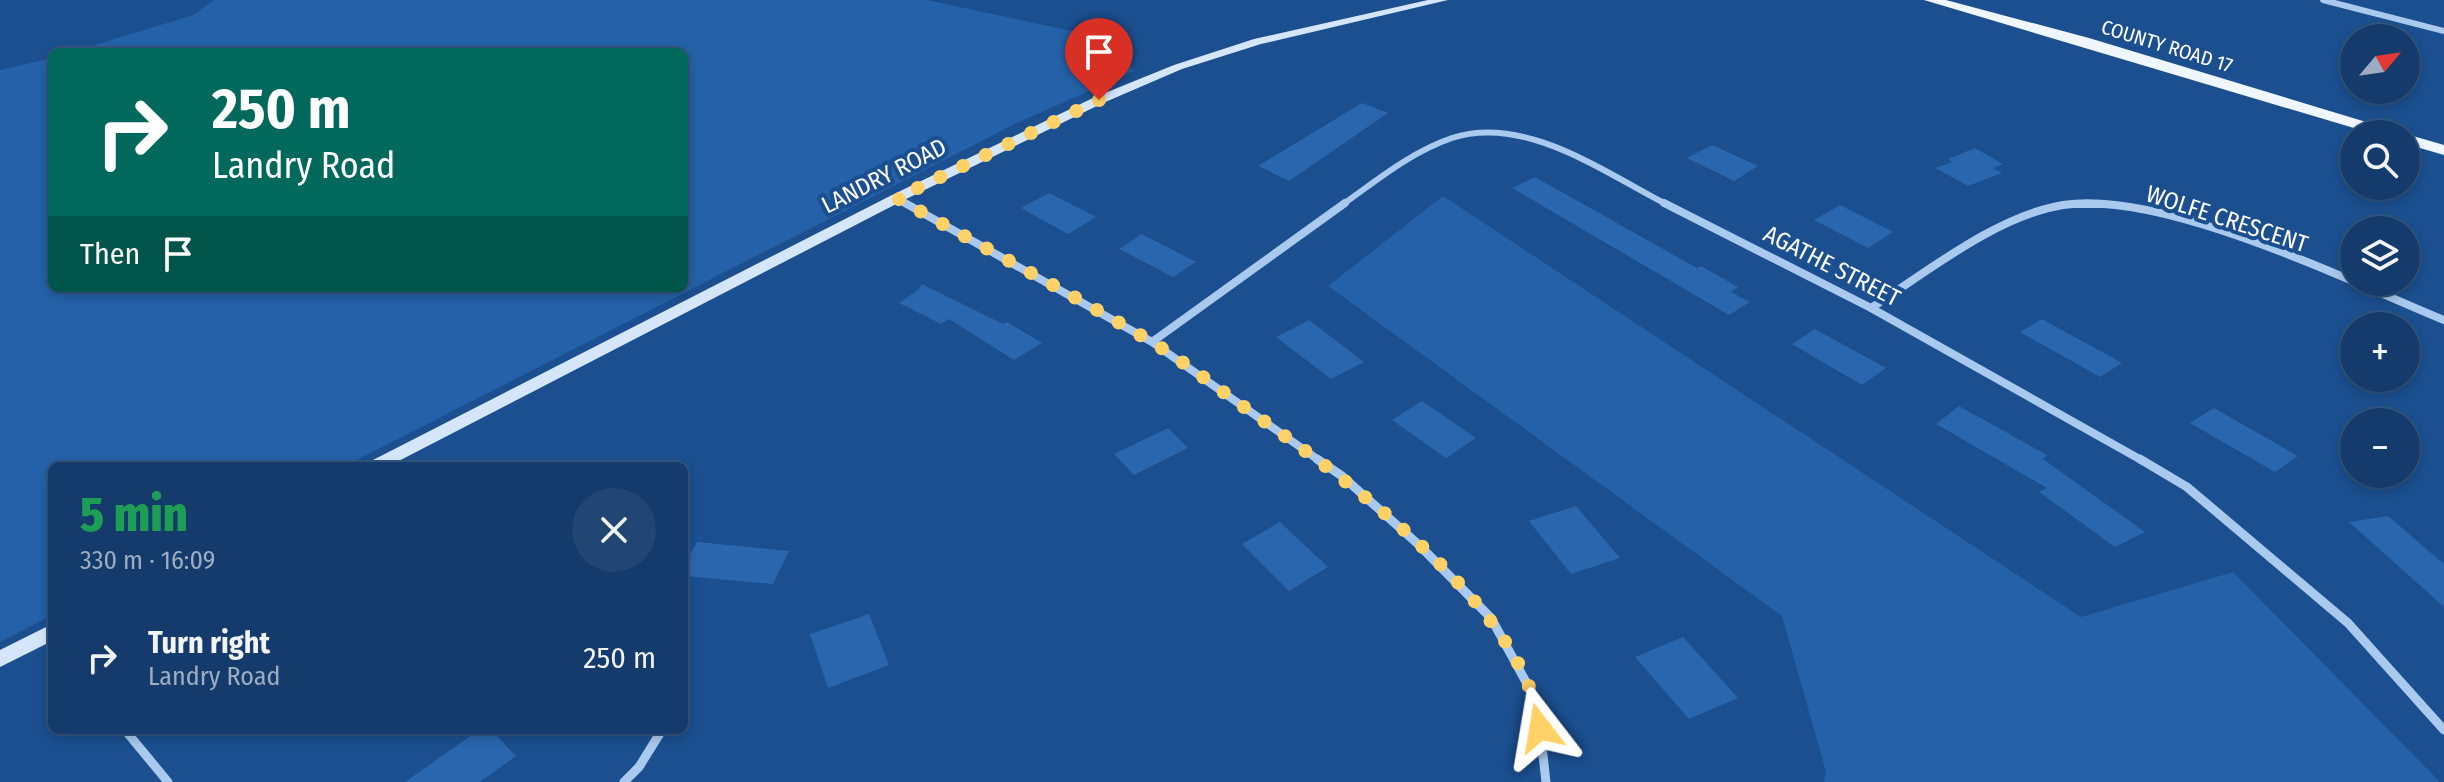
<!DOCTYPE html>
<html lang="en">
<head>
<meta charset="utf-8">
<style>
	body { margin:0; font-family:"Fira Sans Condensed",sans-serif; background:#214673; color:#f1f3f6; height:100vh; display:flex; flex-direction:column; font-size:30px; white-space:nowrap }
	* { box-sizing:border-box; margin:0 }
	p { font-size:26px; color:#9dadc1 }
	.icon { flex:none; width:44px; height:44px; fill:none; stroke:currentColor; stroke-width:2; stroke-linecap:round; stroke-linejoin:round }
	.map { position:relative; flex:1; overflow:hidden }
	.sheet { position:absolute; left:48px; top:462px; width:640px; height:272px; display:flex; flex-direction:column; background:#143b6b; border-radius:12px; box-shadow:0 4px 12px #0003,0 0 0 2px #33557e }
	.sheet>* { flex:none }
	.banner { position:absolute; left:48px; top:48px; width:640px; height:244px; border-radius:12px; box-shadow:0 4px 12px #0003,0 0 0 2px #33557e; background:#00695c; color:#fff; overflow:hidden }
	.needle { width:52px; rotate:61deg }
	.tools { position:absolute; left:2340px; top:24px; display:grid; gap:16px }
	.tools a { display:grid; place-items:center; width:80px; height:80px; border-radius:50%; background:#143b6b; box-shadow:0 4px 12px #0003,0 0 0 2px #33557e; font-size:40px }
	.pin { position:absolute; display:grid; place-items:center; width:68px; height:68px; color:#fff; margin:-82px -34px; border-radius:50% 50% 50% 0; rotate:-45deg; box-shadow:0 0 8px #0007 }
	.pin .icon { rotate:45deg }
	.me { position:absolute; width:88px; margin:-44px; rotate:346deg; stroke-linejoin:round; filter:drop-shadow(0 0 6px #0008) }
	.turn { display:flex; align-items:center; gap:28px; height:168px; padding:0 32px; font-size:36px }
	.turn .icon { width:104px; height:104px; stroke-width:2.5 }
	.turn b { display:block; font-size:56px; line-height:68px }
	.then { display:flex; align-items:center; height:76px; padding:0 32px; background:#0003; gap:16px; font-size:30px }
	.round { display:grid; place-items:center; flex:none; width:84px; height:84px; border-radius:42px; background:#214673 }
	.head { display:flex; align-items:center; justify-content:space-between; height:136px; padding:0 32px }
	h1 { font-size:48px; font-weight:800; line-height:60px; color:#1e9e55 }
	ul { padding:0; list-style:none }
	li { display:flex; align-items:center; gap:24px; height:120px; padding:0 32px }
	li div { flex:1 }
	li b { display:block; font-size:30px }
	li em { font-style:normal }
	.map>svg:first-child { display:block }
	.green { fill:#2461a8 }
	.building { fill:#2a66ad }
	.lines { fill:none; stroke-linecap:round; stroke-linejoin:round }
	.street-far2 { stroke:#a9c9ee; stroke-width:6 }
	.street-far1 { stroke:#a9c9ee; stroke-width:8 }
	.street { stroke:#a9c9ee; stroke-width:9 }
	.secondary { fill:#d6e6fa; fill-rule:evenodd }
	.primary { fill:#f0f6ff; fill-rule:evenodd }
	.route { stroke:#ffd166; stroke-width:14; stroke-dasharray:0 25.2 }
	.labels { text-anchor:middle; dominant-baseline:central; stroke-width:8; stroke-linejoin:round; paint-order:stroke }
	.far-street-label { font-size:20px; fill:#fff; stroke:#1b4f8f }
	.street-label { font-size:24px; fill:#fff; stroke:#1b4f8f }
</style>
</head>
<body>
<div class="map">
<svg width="2444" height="782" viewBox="0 0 2444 782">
	<rect width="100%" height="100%" fill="#1b4f8f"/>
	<path class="green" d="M214 0H927L1104 38 1134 71 1015 124 345 466H52V615L0 642V70L52 58V288H684V52H72L193 15Z
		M1443 196 2081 617 2233 572 2440 782H1824L1826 772 1782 616 1328 286Z"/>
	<path class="building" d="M1362 103 1388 113 1289 181 1258 166Z
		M1712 145 1758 166 1734 181 1687 158Z
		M1975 148 2003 164 1993 168 2002 173 1968 186 1935 168 1952 162 1948 159Z
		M1535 177 1697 268 1701 266 1738 287 1731 292 1750 302 1729 315 1512 188Z
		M1049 193 1096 217 1068 234 1021 208Z
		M1840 205 1893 232 1868 248 1814 220Z
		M1142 234 1196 262 1173 277 1119 249Z
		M922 284 1003 324 1007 322 1042 343 1014 360 949 319 941 324 899 303 918 290Z
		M2042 319 2122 363 2100 377 2020 332Z
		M1309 320 1364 362 1331 379 1276 337Z
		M1815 329 1886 368 1862 385 1792 344Z
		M1422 401 1476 438 1446 458 1392 420Z
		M1959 406 2047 455 2043 459 2145 532 2115 547 2039 492 2047 488 1936 424Z
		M2214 408 2298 456 2275 472 2190 423Z
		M1168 428 1188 448 1134 475 1114 454Z
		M1576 506 1620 558 1571 574 1529 521Z
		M2388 516 2444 564V607L2349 522Z
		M1280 522 1328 567 1289 591 1242 544Z
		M697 542 789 551 773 584 684 576V565Z
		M869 614 889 665 828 688 810 634Z
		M1683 637 1738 698 1689 719 1635 657Z
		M479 730H491L516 756 480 782H405Z"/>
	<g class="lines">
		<path class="street-far2" d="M2323 0 2444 31
			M897 198 909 205
			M1342 205C1377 180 1411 152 1452 138 1525 114 1605 173 1668 205
			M2074 205H2108"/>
		<path class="street-far1" d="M905 203 1152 342 1320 461
			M1664 203 1871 308 2143 461
			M1871 308C1927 272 1996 216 2063 205 2162 189 2349 281 2444 320
			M1152 342 1345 203"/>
		<path class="street" d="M1317 459 1342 476 1419 545 1491 618 1537 702 1546 782
			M2140 459 2187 487 2348 623 2444 730
			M125 730 168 782
			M624 782 639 767 662 730"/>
		<path class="secondary" d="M1428 0H1448L1261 44 1182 69 1103 103 902 201 389 466H366L369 462 892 195 1095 97 1174 65 1254 39Z
			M52 624V641L0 667V650Z"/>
		<path class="primary" d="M1924 0H1946L2089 38 2396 131 2398 134H2374Z
			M2406 134 2444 145V155L2406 144Z"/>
	</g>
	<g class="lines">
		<path class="route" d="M1099 100 897 198C980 246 1067 291 1150 341 1182 360 1213 385 1244 407 1339 474 1526 606 1540 728"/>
	</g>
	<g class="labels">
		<g class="far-street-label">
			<text transform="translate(2167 46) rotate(17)">COUNTY ROAD 17</text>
		</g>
		<g class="street-label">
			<text transform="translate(884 176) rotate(-27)">LANDRY ROAD</text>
			<text transform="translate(2227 219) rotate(18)">WOLFE CRESCENT</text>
			<text transform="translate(1832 266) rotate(27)">AGATHE STREET</text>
		</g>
	</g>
</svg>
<div class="tools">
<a><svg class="needle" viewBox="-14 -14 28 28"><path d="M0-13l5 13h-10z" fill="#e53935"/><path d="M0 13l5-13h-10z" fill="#9dadc1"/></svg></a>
<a><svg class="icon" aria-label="search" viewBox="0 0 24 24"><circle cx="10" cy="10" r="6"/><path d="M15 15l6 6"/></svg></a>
<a><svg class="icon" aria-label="layers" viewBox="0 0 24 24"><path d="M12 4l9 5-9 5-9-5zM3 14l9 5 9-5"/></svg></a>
<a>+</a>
<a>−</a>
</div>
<div class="pin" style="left:1099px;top:100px;background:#d93025"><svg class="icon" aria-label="arrive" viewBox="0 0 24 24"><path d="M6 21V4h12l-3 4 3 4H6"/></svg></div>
<svg class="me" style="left:1540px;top:728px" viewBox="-20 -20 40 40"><path d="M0-17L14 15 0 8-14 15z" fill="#ffd166" stroke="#fff" stroke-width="4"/></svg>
<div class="banner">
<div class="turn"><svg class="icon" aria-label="right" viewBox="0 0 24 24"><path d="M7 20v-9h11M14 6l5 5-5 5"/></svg><div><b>250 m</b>Landry Road</div></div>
<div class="then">Then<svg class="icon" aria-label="arrive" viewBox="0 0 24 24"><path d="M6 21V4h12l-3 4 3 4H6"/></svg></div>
</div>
<section class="sheet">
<div class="head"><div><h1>5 min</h1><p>330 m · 16:09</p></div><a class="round"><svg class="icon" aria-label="close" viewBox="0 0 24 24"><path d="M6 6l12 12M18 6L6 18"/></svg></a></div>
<ul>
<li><svg class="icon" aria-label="right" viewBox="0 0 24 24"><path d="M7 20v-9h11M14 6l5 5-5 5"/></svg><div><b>Turn right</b><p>Landry Road</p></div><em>250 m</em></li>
</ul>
</section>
</div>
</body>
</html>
